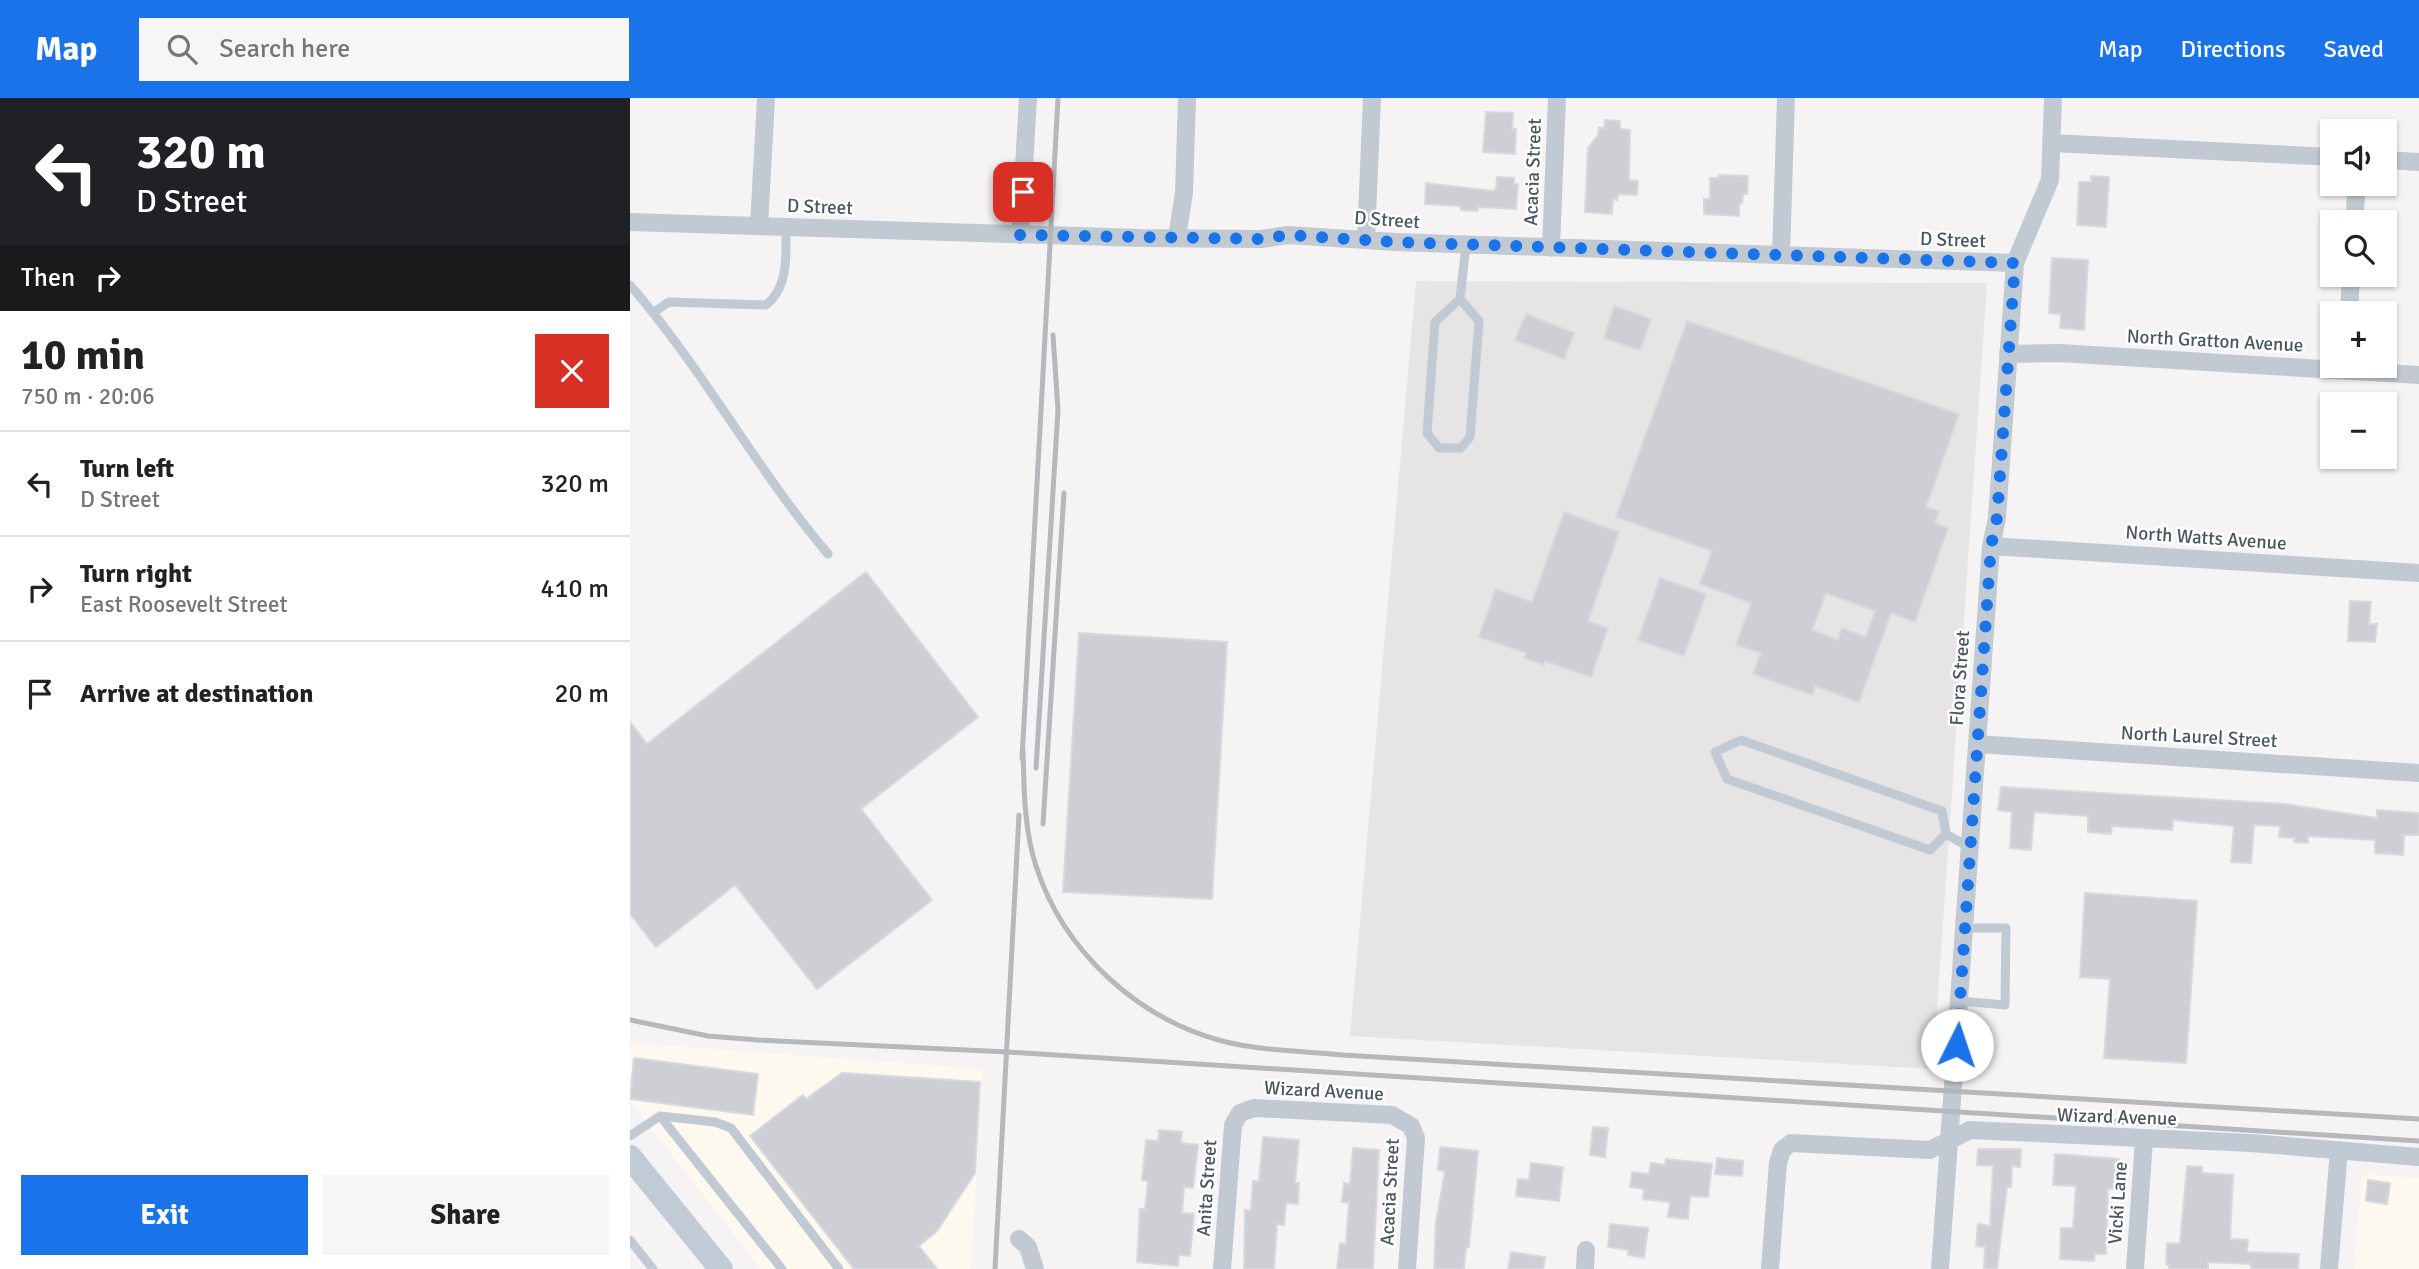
<!DOCTYPE html>
<html lang="en">
<head>
<meta charset="utf-8">
<style>
	body { margin:0; font-family:Signika,sans-serif; background:#f6f6f6; color:#222; height:100vh; display:flex; flex-direction:column; font-size:26px; white-space:nowrap }
	* { box-sizing:border-box; margin:0 }
	p { font-size:23px; color:#767676 }
	.icon { flex:none; width:38px; height:38px; fill:none; stroke:currentColor; stroke-width:2; stroke-linecap:round; stroke-linejoin:round }
	.map { position:relative; flex:1; overflow:hidden }
	.drawer { display:flex; flex-direction:column; background:#fff; width:630px }
	.drawer>* { flex:none }
	.top-card { background:#202124; color:#fff; overflow:hidden }
	.buttons { position:absolute; left:1690px; top:21px; display:grid; gap:14px }
	.buttons a { display:grid; place-items:center; width:77px; height:77px; border-radius:0px; background:#fff; box-shadow:0 2px 5px #0004; font-size:35px }
	.pin { position:absolute; display:grid; place-items:center; width:60px; height:60px; color:#fff; margin:-30px; border-radius:14px; box-shadow:0 4px 10px #0006 }
	.me { position:absolute; width:77px; margin:-38px; rotate:4deg; stroke-linejoin:round; filter:drop-shadow(0 0 5px #0008) }
	.turn { display:flex; align-items:center; gap:24px; height:147px; padding:0 21px; font-size:32px }
	.turn .icon { width:91px; height:91px; stroke-width:2.5 }
	.turn b { display:block; font-size:49px; line-height:60px }
	.then { display:flex; align-items:center; height:66px; padding:0 21px; background:#0003; gap:14px; font-size:26px }
	.round { display:grid; place-items:center; flex:none; width:74px; height:74px; border-radius:0px; background:#f6f6f6 }
	.overview { display:flex; align-items:center; justify-content:space-between; height:119px; padding:0 21px }
	h1 { font-size:42px; font-weight:700; line-height:52px }
	.cta { display:flex; gap:14px; margin-top:auto; padding:14px 21px }
	.cta a { flex:1; height:80px; border-radius:0px; background:#1a73e8; color:#fff; font-size:28px; font-weight:700; line-height:80px; text-align:center }
	.cta a+a { background:#f6f6f6; color:#222 }
	ul { padding:0; list-style:none }
	li { display:flex; align-items:center; gap:21px; height:105px; padding:0 21px; border-top:2px solid #e0e0e0 }
	li div { flex:1 }
	li b { display:block; font-size:26px }
	li em { font-style:normal }
	header { display:flex; align-items:center; gap:42px; box-sizing:border-box; height:98px; padding:0 35px; background:#1a73e8; color:#fff }
	header strong { font-size:33px }
	nav { display:flex; gap:38px; margin-inline-start:auto; font-size:24px }
	.search { width:490px; height:63px; background:#f6f6f6; display:flex; align-items:center; gap:18px; box-sizing:border-box; padding:0 24px; border-radius:0px; color:#767676; font-size:26px }
	main { display:flex; flex:1; min-height:0 }
	.map>svg:first-child { display:block }
	.commercial { fill:#fdf9ef }
	.education { fill:#e6e4e5 }
	.building { fill:#cdcfd5; stroke:#d7d9de; stroke-width:2; fill-rule:evenodd }
	.lines { fill:none; stroke-linecap:round; stroke-linejoin:round }
	.service { stroke:#c1cad2; stroke-width:9 }
	.minor { stroke:#c1cad2; stroke-width:18 }
	.secondary { stroke:#c1cbd6; stroke-width:24 }
	.rail { stroke:#b5b8bd; stroke-width:5 }
	.route { stroke:#1a73e8; stroke-width:12; stroke-dasharray:0 21.6 }
	.labels { text-anchor:middle; dominant-baseline:central; stroke-width:5; stroke-linejoin:round; paint-order:stroke }
	.street-label { font-size:19px; fill:#4a5661; stroke:#fff }
</style>
</head>
<body>
<header>
<strong>Map</strong>
<div class="search"><svg class="icon" aria-label="search" viewBox="0 0 24 24"><circle cx="10" cy="10" r="6"/><path d="M15 15l6 6"/></svg>Search here</div>
<nav><a>Map</a><a>Directions</a><a>Saved</a></nav>
</header>
<main>
<section class="drawer">
<div class="top-card">
<div class="turn"><svg class="icon" aria-label="left" viewBox="0 0 24 24"><path d="M17 20v-9H6M10 6l-5 5 5 5"/></svg><div><b>320 m</b>D Street</div></div>
<div class="then">Then<svg class="icon" aria-label="right" viewBox="0 0 24 24"><path d="M7 20v-9h11M14 6l5 5-5 5"/></svg></div>
</div>
<div class="overview"><div><h1>10 min</h1><p>750 m · 20:06</p></div><a class="round" style="background:#d93025;color:#fff"><svg class="icon" aria-label="close" viewBox="0 0 24 24"><path d="M6 6l12 12M18 6L6 18"/></svg></a></div>
<ul>
<li><svg class="icon" aria-label="left" viewBox="0 0 24 24"><path d="M17 20v-9H6M10 6l-5 5 5 5"/></svg><div><b>Turn left</b><p>D Street</p></div><em>320 m</em></li>
<li><svg class="icon" aria-label="right" viewBox="0 0 24 24"><path d="M7 20v-9h11M14 6l5 5-5 5"/></svg><div><b>Turn right</b><p>East Roosevelt Street</p></div><em>410 m</em></li>
<li><svg class="icon" aria-label="arrive" viewBox="0 0 24 24"><path d="M6 21V4h12l-3 4 3 4H6"/></svg><div><b>Arrive at destination</b></div><em>20 m</em></li>
</ul>
<div class="cta"><a>Exit</a><a>Share</a></div>
</section>
<div class="map">
<svg width="1789" height="1171" viewBox="0 0 1789 1171">
	<rect width="100%" height="100%" fill="#f5f3f3"/>
	<path class="commercial" d="M0 945 353 971 341 1171H131L0 1003Z
		M1731 1076 1789 1080V1171H1724Z"/>
	<path class="education" d="M786 183 1357 185 1303 971 720 938Z"/>
	<path class="building" d="M856 14 883 15 882 31H886L885 56 853 54Z
		M975 22 990 23V31L1000 32 999 82 1008 83 1007 97 988 96 987 102 983 101 982 116 955 114 958 50 968 37 969 30H974Z
		M1089 77 1118 78 1117 96H1113L1112 106 1109 105V118L1074 116V101H1080V80H1089Z
		M1461 78 1479 79 1476 129 1447 127 1449 84H1461Z
		M867 79 884 80V86H888L886 111 848 109V113L831 112 830 108 795 106 796 85 862 93 866 91Z
		M1422 160 1458 162 1454 232 1430 230 1431 216 1419 215Z
		M984 208 1021 221 1010 252 974 240Z
		M896 216 944 235 934 261 885 242Z
		M1057 223 1329 316 1296 409 1309 413 1305 425 1318 430 1285 524 1261 515 1229 604 1185 588 1182 597 1123 576 1131 555 1106 547 1121 505 1070 486 1082 453 986 419ZM1196 495 1245 513 1236 539 1212 530 1208 542 1182 532Z
		M934 414 989 434 958 523 978 530 961 579 915 563 914 567 894 560 896 555 849 539 866 491 902 504Z
		M236 474 348 619 231 711 302 802 187 891 105 787 26 849 0 816V624L17 646Z
		M1030 480 1076 496 1054 558 1008 542Z
		M1720 503 1741 504 1739 526H1747L1745 544 1718 543Z
		M449 535 597 544 582 801 433 794Z
		M1371 689 1654 706 1747 720V712L1789 715V737H1774L1773 757 1745 755V742L1678 738V745L1664 744 1665 740 1649 739 1650 728 1624 727 1621 765 1601 764 1604 728 1543 722 1542 732 1482 728 1481 736 1458 734V718L1404 714 1401 752 1380 750 1382 714 1368 712Z
		M1455 795 1567 803 1556 965 1474 960 1480 881 1450 879Z
		M4 960 128 976 123 1017 0 1001Z
		M212 975 350 984 345 1075 307 1133 289 1148 307 1171H224L120 1038 173 997 176 1001Z
		M963 1029 978 1030 975 1059 960 1057Z
		M529 1032 552 1034 551 1045 568 1047 563 1090 554 1089 552 1115 564 1116 560 1158 549 1157 548 1168 507 1164 510 1111H515L518 1083 512 1082 516 1042 528 1043Z
		M633 1039 669 1042 665 1085H669L668 1106 656 1105 654 1127 647 1126 644 1171H614L615 1112 621 1113 623 1083H629Z
		M810 1049 848 1053 839 1149H836L834 1171H804L806 1124 815 1073 808 1072Z
		M723 1050 749 1052 743 1171H707L710 1145 716 1146 719 1105 712 1104 714 1085 720 1086Z
		M1348 1051H1391L1390 1069 1382 1068 1381 1089H1377L1367 1171H1354L1355 1149 1346 1148 1348 1126 1360 1128 1363 1068 1347 1067Z
		M1425 1056 1489 1061 1487 1091H1478L1476 1156H1465L1464 1163 1430 1161 1431 1130H1443L1446 1088 1423 1087Z
		M1087 1060 1113 1063 1112 1078 1085 1076Z
		M1036 1061 1082 1066 1078 1099 1060 1098 1058 1121 1038 1119 1040 1104 1013 1101 1014 1091 1000 1089 1002 1074 1019 1076 1021 1065 1035 1067Z
		M901 1065 933 1069 929 1103 886 1098 888 1081 899 1082Z
		M1557 1068 1572 1069V1075L1603 1077 1600 1141 1618 1142 1617 1154 1669 1156 1668 1171H1621V1166L1578 1164V1171H1539V1167L1536 1166 1537 1145 1550 1146Z
		M1738 1082 1760 1085 1757 1106 1736 1103Z
		M980 1126 1018 1130 1014 1160 998 1157V1152L978 1149Z
		M881 1154 915 1159 913 1171H878Z"/>
	<g class="lines">
		<path class="service" d="M0 187C73 271 126 371 198 456
			M830 201 849 223 840 339 831 350H809L797 335 805 224 830 201 836 147
			M24 214 39 204 136 207C159 189 156 156 156 129
			M1111 642 1312 713 1316 736 1300 752 1097 681 1085 654Z
			M1316 736 1339 749
			M1330 903 1375 907 1376 830H1335
			M30 1018 85 1024 101 1030 209 1171
			M0 1038 30 1018 152 1171
			M0 1142 23 1171"/>
		<path class="minor" d="M1422 45 1703 59
			M1755 62 1789 64
			M0 124 510 140 631 141 657 137 766 144 1385 165
			M1724 124 1727 86
			M129 128 136 0
			M390 137 398 0
			M547 139 554 95 557 0
			M736 141 742 0
			M921 150 927 0
			M1151 157 1156 0
			M1719 215 1721 177
			M1378 256 1429 255 1789 277
			M1361 448 1789 475
			M1347 646 1789 675
			M389 1141 398 1149 405 1171
			M592 1171 603 1027 610 1015 624 1010 762 1017 781 1028 786 1040 777 1171
			M955 1171 956 1152
			M1140 1171 1148 1065 1152 1052 1161 1045 1300 1052 1340 1032 1621 1045 1789 1059
			M1310 1171 1361 448 1367 420 1385 165 1420 82 1423 0
			M1505 1171 1514 1042
			M1699 1171 1709 1052"/>
		<path class="secondary" d="M0 1059 91 1171"/>
		<path class="rail" d="M393 652C394 690 394 731 406 768 433 852 506 920 592 943 631 953 673 953 713 957L1789 1021
			M392 661 428 0
			M406 670 428 312 423 237
			M413 726 434 395
			M0 922 78 938 128 942 378 954 1789 1043
			M365 1171 389 717"/>
	</g>
	<g class="lines">
		<path class="route" d="M393 94 390 137 631 141 657 137 766 144 1385 165 1367 420 1361 448 1327 947"/>
	</g>
	<g class="labels">
		<g class="street-label">
			<text transform="translate(903 74) rotate(-88)">Acacia Street</text>
			<text transform="translate(190 109) rotate(2)">D Street</text>
			<text transform="translate(757 122) rotate(4)">D Street</text>
			<text transform="translate(1323 142) rotate(2)">D Street</text>
			<text transform="translate(1585 243) rotate(3)">North Gratton Avenue</text>
			<text transform="translate(1576 440) rotate(4)">North Watts Avenue</text>
			<text transform="translate(1330 580) rotate(-86)">Flora Street</text>
			<text transform="translate(1569 639) rotate(3)">North Laurel Street</text>
			<text transform="translate(694 993) rotate(3)">Wizard Avenue</text>
			<text transform="translate(1487 1019) rotate(2)">Wizard Avenue</text>
			<text transform="translate(577 1090) rotate(-86)">Anita Street</text>
			<text transform="translate(760 1094) rotate(-87)">Acacia Street</text>
			<text transform="translate(1488 1105) rotate(-86)">Vicki Lane</text>
		</g>
	</g>
</svg>
<div class="buttons">
<a><svg class="icon" aria-label="sound" viewBox="0 0 24 24"><path d="M4 9h4l5-4v14l-5-4H4zM17 9q2 3 0 6"/></svg></a>
<a><svg class="icon" aria-label="search" viewBox="0 0 24 24"><circle cx="10" cy="10" r="6"/><path d="M15 15l6 6"/></svg></a>
<a>+</a>
<a>−</a>
</div>
<div class="pin" style="left:393px;top:94px;background:#d93025"><svg class="icon" aria-label="arrive" viewBox="0 0 24 24"><path d="M6 21V4h12l-3 4 3 4H6"/></svg></div>
<svg class="me" style="left:1327px;top:947px" viewBox="-20 -20 40 40"><circle r="19" fill="#fff"/><path d="M0-13L10 11 0 6-10 11z" fill="#1a73e8"/></svg>
</div>
</main>
</body>
</html>
